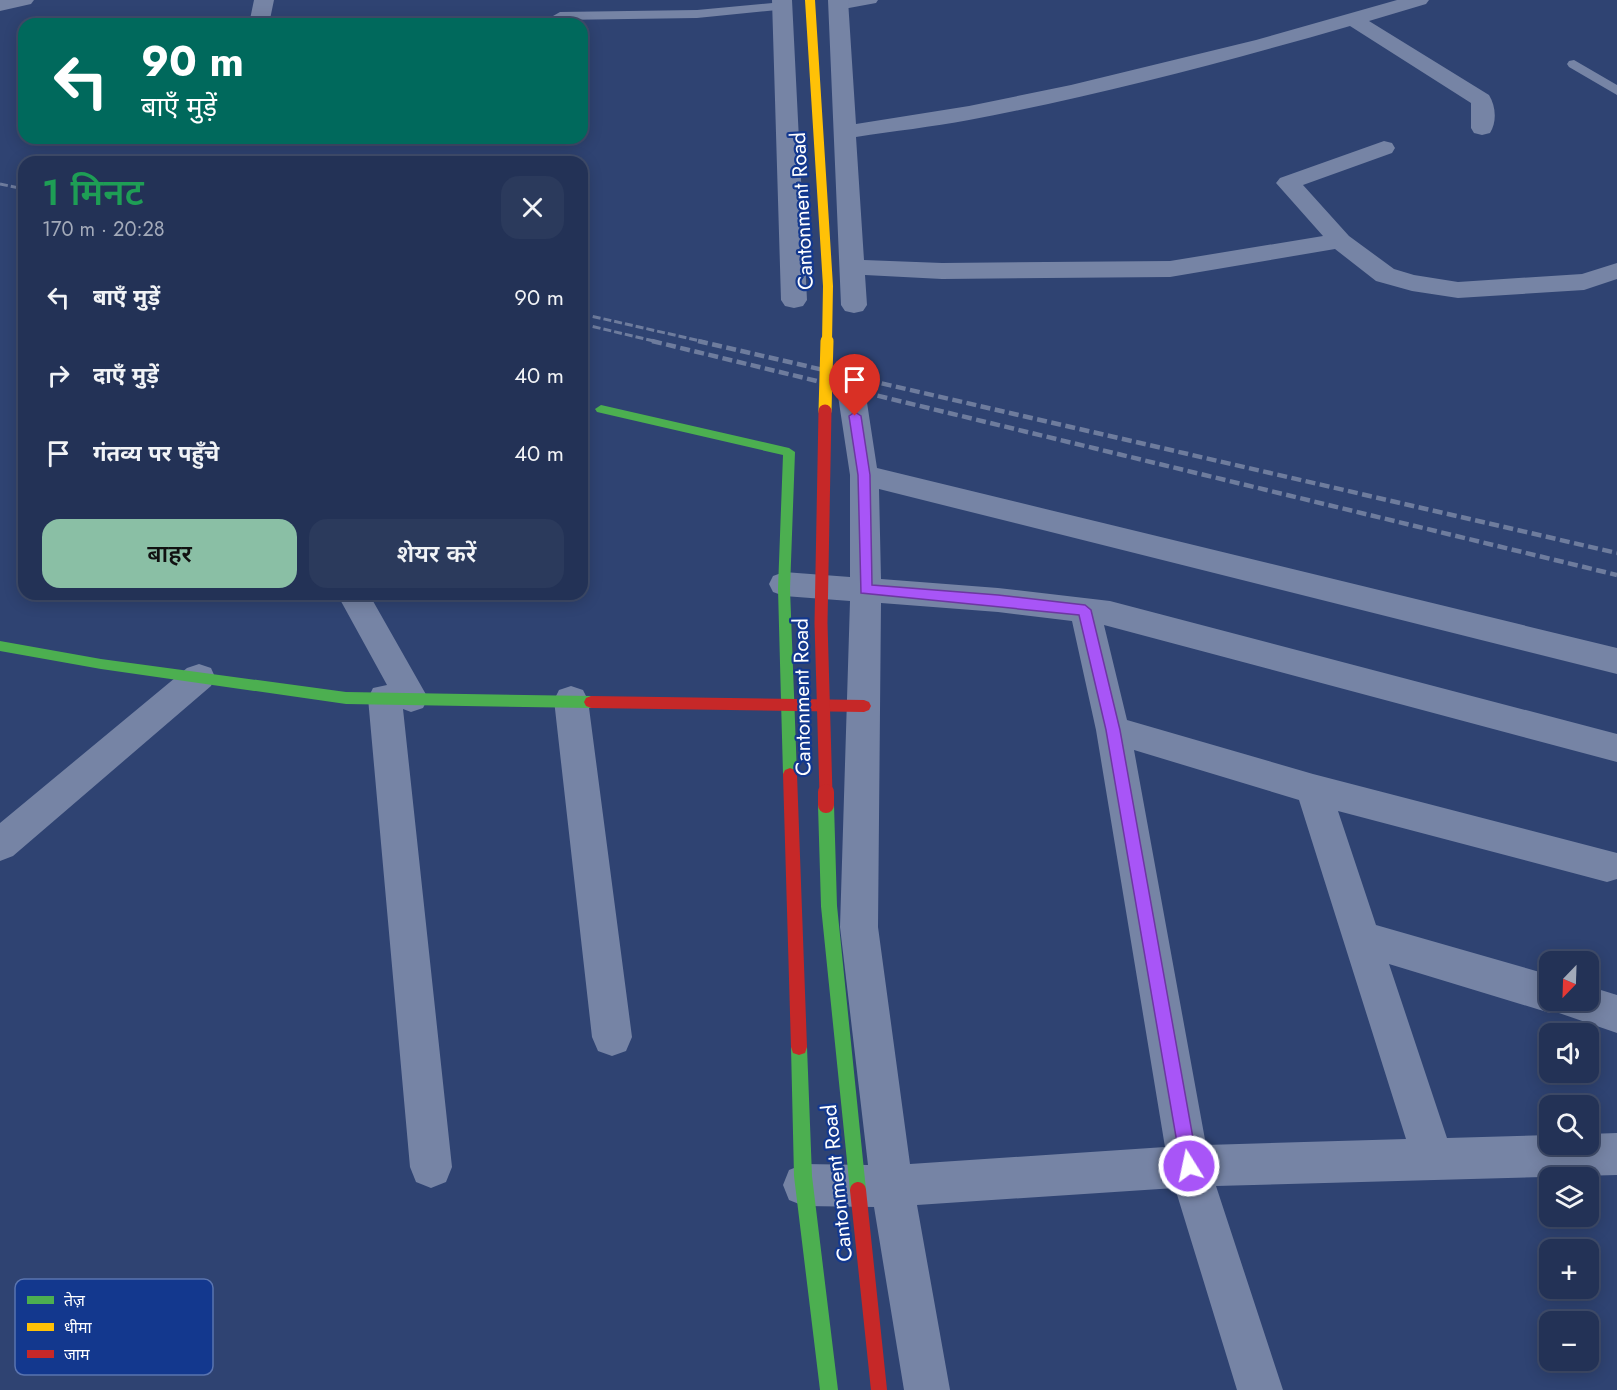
<!DOCTYPE html>
<html lang="hi">
<head>
<meta charset="utf-8">
<style>
	body { margin:0; font-family:Jost,"Noto Sans Devanagari",sans-serif; background:#2b3a5c; color:#f1f3f6; height:100vh; display:flex; flex-direction:column; font-size:22px; white-space:nowrap }
	* { box-sizing:border-box; margin:0 }
	p { font-size:20px; color:#a3aab9 }
	.icon { flex:none; width:33px; height:33px; fill:none; stroke:currentColor; stroke-width:2; stroke-linecap:round; stroke-linejoin:round }
	.map { position:relative; flex:1; overflow:hidden }
	.side { position:absolute; left:18px; top:156px; width:570px; height:444px; display:flex; flex-direction:column; background:#233256; border-radius:18px; box-shadow:0 3px 15px #0003,0 0 0 2px #404d6c }
	.side>* { flex:none }
	.hud { position:absolute; left:18px; top:18px; width:570px; height:126px; border-radius:18px; box-shadow:0 3px 15px #0003,0 0 0 2px #404d6c; background:#00695c; color:#fff; overflow:hidden }
	.needle { width:39px; rotate:203deg }
	.fabs { position:absolute; left:1539px; top:951px; display:grid; gap:12px }
	.fabs a { display:grid; place-items:center; width:60px; height:60px; border-radius:12px; background:#233256; box-shadow:0 3px 15px #0003,0 0 0 2px #404d6c; font-size:30px }
	.pin { position:absolute; display:grid; place-items:center; width:51px; height:51px; color:#fff; margin:-62px -26px; border-radius:50% 50% 50% 0; rotate:-45deg; box-shadow:0 0 6px #0007 }
	.pin .icon { rotate:45deg }
	.me { position:absolute; width:66px; margin:-33px; rotate:350deg; stroke-linejoin:round; filter:drop-shadow(0 0 4px #0008) }
	.turn { display:flex; align-items:center; gap:21px; height:126px; padding:0 24px; font-size:27px }
	.turn .icon { width:78px; height:78px; stroke-width:2.5 }
	.turn b { display:block; font-size:42px; line-height:51px }
	.round { display:grid; place-items:center; flex:none; width:63px; height:63px; border-radius:18px; background:#2b3a5c }
	.headline { display:flex; align-items:center; justify-content:space-between; height:102px; padding:0 24px }
	h1 { font-size:36px; font-weight:600; line-height:45px; color:#1e9e55 }
	.cta { display:flex; gap:12px; margin-top:auto; padding:12px 24px }
	.cta a { flex:1; height:69px; border-radius:18px; background:#8abfa5; color:#111; font-size:24px; font-weight:600; line-height:69px; text-align:center }
	.cta a+a { background:#2b3a5c; color:#f1f3f6 }
	ul { padding:0; list-style:none }
	li { display:flex; align-items:center; gap:18px; height:78px; padding:0 24px }
	li div { flex:1 }
	li b { display:block; font-size:22px }
	li em { font-style:normal }
	.map>svg:first-child { display:block }
	.lines { fill:none; stroke-linecap:round; stroke-linejoin:round }
	.lane { fill:#7684a5; fill-rule:evenodd }
	.street { fill:#7684a5; fill-rule:evenodd }
	.fast { fill:#4caf50; fill-rule:evenodd }
	.jam { fill:#c62828; fill-rule:evenodd }
	.rail-far1 { stroke:#6e7c9d; stroke-width:3; stroke-dasharray:8 3; stroke-linecap:butt }
	.rail { stroke:#6e7c9d; stroke-width:4.5; stroke-dasharray:10 4.5; stroke-linecap:butt }
	.fast-bridge { stroke:#4caf50; stroke-width:16 }
	.slow-bridge-far1 { stroke:#ffc107; stroke-width:10 }
	.slow-bridge { stroke:#ffc107; stroke-width:13 }
	.jam-bridge-far1 { stroke:#c62828; stroke-width:13 }
	.jam-bridge { stroke:#c62828; stroke-width:16 }
	.route { fill:#a855f7; stroke:#6d37a1; stroke-width:1.5 }
	.labels { text-anchor:middle; dominant-baseline:central; stroke-width:4.5; stroke-linejoin:round; paint-order:stroke }
	.street-label { font-size:21px; fill:#fff; stroke:#13388e }
	.key { fill:#13388e; stroke:#5a74b0; stroke-width:1.5 }
	.key-label { font-size:16px; fill:#fff }
</style>
</head>
<body>
<div class="map">
<svg width="1617" height="1390" viewBox="0 0 1617 1390">
	<rect width="100%" height="100%" fill="#2f4372"/>
	<g class="lines">
		<path class="lane" d="M848 0H878L876 3 838 10 831 6 833 3Z
			M783 2 790 6 788 9 697 18 560 20 553 16 560 12 697 10Z
			M1574 60 1617 85V95L1569 67 1567 64 1569 61Z"/>
		<path class="street" d="M0 0H34L31 4 0 11Z
			M254 0H274L269 24H249Z
			M772 0H792L807 300 803 306 794 308 785 306 781 300Z
			M828 0H848L856 124 969 106 1071 85 1256 40 1397 0H1429L1426 4 1369 21 1489 95C1496 106 1497 122 1490 133L1482 135 1474 133 1471 128V103L1350 26C1225 62 1097 96 969 120 932 127 894 131 856 137L864 260 942 263 1170 261 1323 236 1276 183 1280 178 1384 141 1392 143 1395 148 1392 153 1303 185 1349 236 1394 269 1414 275 1458 282 1582 274 1617 263V279L1584 290 1458 298 1412 291 1376 281 1335 249 1170 277 942 279 865 275 867 305 863 311 854 313 845 311 841 305Z
			M852 387 862 389 866 396 877 468 1617 648V674L879 489 881 579 998 588 1110 601 1617 734V762L1104 625 1127 720 1313 774 1617 853V879L1607 882 1338 811 1376 925 1550 975V1000H1588V986L1617 995V1033L1559 1013 1558 1009 1550 1013 1389 964 1447 1138 1550 1135V1144H1588V1134L1617 1133V1175L1216 1186 1283 1390H1237L1175 1188 917 1205 950 1390H904L874 1207 804 1206 789 1200 783 1185 789 1170 804 1164 868 1165 840 927 850 601 784 596 773 592 769 584 773 576 784 572 850 577V475L838 396 842 389ZM881 603 998 612 1072 621 1096 730 1165 1147 910 1164 878 927ZM1134 750 1299 800 1406 1139 1206 1145Z
			M337 594H369L428 698 423 708 411 712 403 709 452 1167 446 1182 431 1188 416 1182 410 1167 368 698 373 688 387 685Z
			M199 664 211 668 215 677 211 686 13 856 0 861V823L187 668Z
			M571 686 583 690 588 700 632 1037 626 1051 612 1056 598 1051 592 1037 554 700 559 690Z"/>
		<path class="fast" d="M601 405 789 448 795 452 790 589 797 774 795 778 790 780 785 778 783 774 778 589 783 455 597 412 595 409Z
			M0 641 101 659 346 692 591 696 596 698 598 702 596 706 591 708 346 704 101 669 0 651Z
			M799 1039 805 1041 807 1047 812 1176 838 1390H820L794 1176 791 1047 793 1041Z"/>
		<path class="jam" d="M591 696 864 700 869 702 871 706 869 710 864 712 591 708 586 706 584 702 586 698Z
			M790 768 795 770 797 774 807 1047 805 1053 799 1055 793 1053 791 1047 783 774 785 770Z"/>
		<path class="rail-far1" d="M0 184 24 189
			M582 314 705 342
			M582 324 658 342"/>
		<path class="rail" d="M652 341 1617 575
			M698 341 1617 553"/>
		<path class="fast-bridge" d="M826 805 829 906 858 1190"/>
		<path class="slow-bridge-far1" d="M810 0 828 286 827 342"/>
		<path class="slow-bridge" d="M825 411 827 341"/>
		<path class="jam-bridge-far1" d="M825 411 821 623 826 794"/>
		<path class="jam-bridge" d="M826 792V805
			M858 1190 879 1390"/>
	</g>
	<path class="route" d="M855 412 861 416 870 475 872 585 998 595 1085 605 1091 610 1120 730 1198 1166 1195 1172 1189 1174 1183 1172 1181 1166 1106 730 1079 615 861 593 858 475 849 416Z"/>
	<g class="labels">
		<g class="street-label">
			<text transform="translate(802 211) rotate(-93)">Cantonment Road</text>
			<text transform="translate(802 697) rotate(-91)">Cantonment Road</text>
			<text transform="translate(837 1183) rotate(-96)">Cantonment Road</text>
		</g>
	</g>
	<rect x="15" y="1279" width="198" height="96" rx="9" class="key"/>
	<rect x="27" y="1296" width="27" height="8" fill="#4caf50"/>
	<rect x="27" y="1323" width="27" height="8" fill="#ffc107"/>
	<rect x="27" y="1350" width="27" height="8" fill="#c62828"/>
	<g class="key-label">
		<text x="64" y="1306">तेज़</text>
		<text x="64" y="1333">धीमा</text>
		<text x="64" y="1360">जाम</text>
	</g>
</svg>
<div class="fabs">
<a><svg class="needle" viewBox="-14 -14 28 28"><path d="M0-13l5 13h-10z" fill="#e53935"/><path d="M0 13l5-13h-10z" fill="#a3aab9"/></svg></a>
<a><svg class="icon" aria-label="sound" viewBox="0 0 24 24"><path d="M4 9h4l5-4v14l-5-4H4zM17 9q2 3 0 6"/></svg></a>
<a><svg class="icon" aria-label="search" viewBox="0 0 24 24"><circle cx="10" cy="10" r="6"/><path d="M15 15l6 6"/></svg></a>
<a><svg class="icon" aria-label="layers" viewBox="0 0 24 24"><path d="M12 4l9 5-9 5-9-5zM3 14l9 5 9-5"/></svg></a>
<a>+</a>
<a>−</a>
</div>
<div class="pin" style="left:855px;top:416px;background:#d93025"><svg class="icon" aria-label="arrive" viewBox="0 0 24 24"><path d="M6 21V4h12l-3 4 3 4H6"/></svg></div>
<svg class="me" style="left:1189px;top:1166px" viewBox="-20 -20 40 40"><circle r="17" fill="#a855f7" stroke="#fff" stroke-width="3"/><path d="M0-11L8 9 0 5-8 9z" fill="#fff"/></svg>
<div class="hud">
<div class="turn"><svg class="icon" aria-label="left" viewBox="0 0 24 24"><path d="M17 20v-9H6M10 6l-5 5 5 5"/></svg><div><b>90 m</b>बाएँ मुड़ें</div></div>
</div>
<section class="side">
<div class="headline"><div><h1>1 मिनट</h1><p>170 m · 20:28</p></div><a class="round"><svg class="icon" aria-label="close" viewBox="0 0 24 24"><path d="M6 6l12 12M18 6L6 18"/></svg></a></div>
<ul>
<li><svg class="icon" aria-label="left" viewBox="0 0 24 24"><path d="M17 20v-9H6M10 6l-5 5 5 5"/></svg><div><b>बाएँ मुड़ें</b></div><em>90 m</em></li>
<li><svg class="icon" aria-label="right" viewBox="0 0 24 24"><path d="M7 20v-9h11M14 6l5 5-5 5"/></svg><div><b>दाएँ मुड़ें</b></div><em>40 m</em></li>
<li><svg class="icon" aria-label="arrive" viewBox="0 0 24 24"><path d="M6 21V4h12l-3 4 3 4H6"/></svg><div><b>गंतव्य पर पहुँचे</b></div><em>40 m</em></li>
</ul>
<div class="cta"><a>बाहर</a><a>शेयर करें</a></div>
</section>
</div>
</body>
</html>
